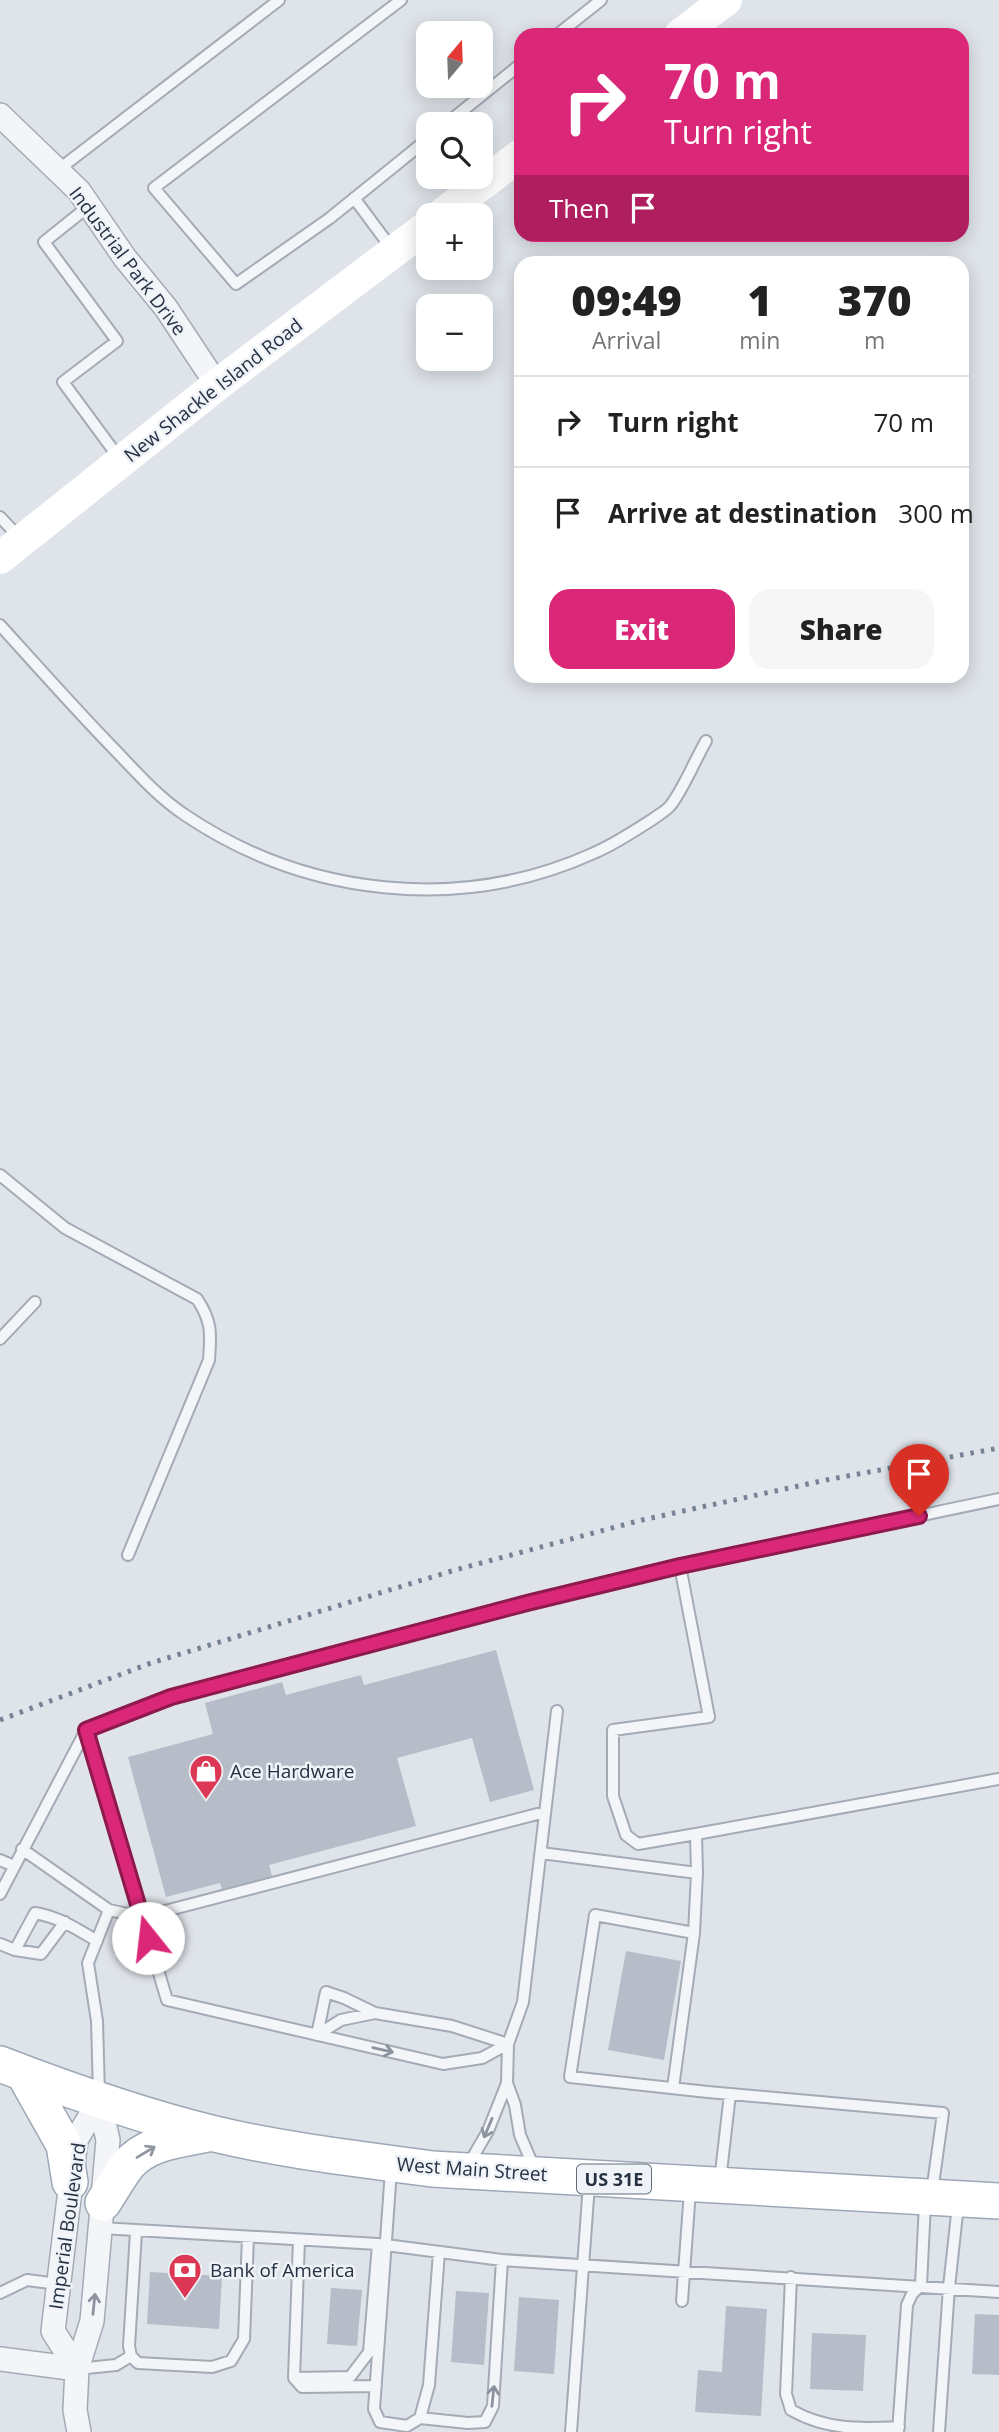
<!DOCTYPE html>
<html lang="en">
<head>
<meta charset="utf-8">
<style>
	body { margin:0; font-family:"Open Sans",sans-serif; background:#f6f6f6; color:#222; height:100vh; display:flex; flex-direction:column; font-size:26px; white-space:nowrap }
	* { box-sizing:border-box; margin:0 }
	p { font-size:23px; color:#767676 }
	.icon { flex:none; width:38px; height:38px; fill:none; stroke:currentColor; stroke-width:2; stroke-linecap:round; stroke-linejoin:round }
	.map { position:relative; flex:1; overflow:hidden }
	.panel { position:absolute; left:514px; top:256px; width:455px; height:427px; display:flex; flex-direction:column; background:#fff; border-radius:21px; box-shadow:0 4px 18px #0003 }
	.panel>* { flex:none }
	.top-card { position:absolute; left:514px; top:28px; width:455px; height:214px; border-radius:21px; box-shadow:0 4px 18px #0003; background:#db2777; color:#fff; overflow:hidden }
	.needle { width:46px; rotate:19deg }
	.controls { position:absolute; left:416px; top:21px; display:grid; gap:14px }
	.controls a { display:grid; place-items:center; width:77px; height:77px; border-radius:14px; background:#fff; box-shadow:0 4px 18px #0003; font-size:35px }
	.pin { position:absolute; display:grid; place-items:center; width:60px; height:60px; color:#fff; margin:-72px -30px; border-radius:50% 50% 50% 0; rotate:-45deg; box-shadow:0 0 7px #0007 }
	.pin .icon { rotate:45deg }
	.me { position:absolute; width:77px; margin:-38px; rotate:344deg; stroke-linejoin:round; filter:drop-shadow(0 0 5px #0008) }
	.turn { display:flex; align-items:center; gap:24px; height:147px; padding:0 35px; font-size:32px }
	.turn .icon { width:91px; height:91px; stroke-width:2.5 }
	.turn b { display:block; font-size:49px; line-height:60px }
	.then { display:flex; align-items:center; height:66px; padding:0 35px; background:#0003; gap:14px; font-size:26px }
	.eta { display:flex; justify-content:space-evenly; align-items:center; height:119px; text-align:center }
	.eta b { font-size:42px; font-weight:800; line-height:49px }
	.button { display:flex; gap:14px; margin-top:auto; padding:14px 35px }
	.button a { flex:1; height:80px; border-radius:21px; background:#db2777; color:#fff; font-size:28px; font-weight:800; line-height:80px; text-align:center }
	.button a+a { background:#f6f6f6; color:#222 }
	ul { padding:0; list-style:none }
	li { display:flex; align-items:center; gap:21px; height:91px; padding:0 35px; border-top:2px solid #e0e0e0 }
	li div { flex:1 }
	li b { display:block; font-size:26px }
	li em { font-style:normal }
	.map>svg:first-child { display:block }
	.building { fill:#b6bdc8 }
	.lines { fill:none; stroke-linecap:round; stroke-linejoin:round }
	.service-casing { stroke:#a4abb5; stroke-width:14 }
	.minor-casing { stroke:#a4abb5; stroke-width:26 }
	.primary-casing { stroke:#9da8b7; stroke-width:38 }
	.service { stroke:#f3f5f8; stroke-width:10 }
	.minor { stroke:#f3f5f8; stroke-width:23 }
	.secondary { stroke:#fff; stroke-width:32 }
	.primary { stroke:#fff; stroke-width:35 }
	.rail { stroke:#778395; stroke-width:5; stroke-dasharray:3.5 7; stroke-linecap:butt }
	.oneway { stroke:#8c939e }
	.oneway2 { stroke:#9298a1 }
	.route-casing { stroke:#8e194d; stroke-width:18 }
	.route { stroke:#db2777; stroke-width:12 }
	.labels { text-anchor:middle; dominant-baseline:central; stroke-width:5; stroke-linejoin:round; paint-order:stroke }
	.shield { fill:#eff3f7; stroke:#626b79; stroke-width:2 }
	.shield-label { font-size:18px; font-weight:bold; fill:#263143 }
	.street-label { font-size:19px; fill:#263143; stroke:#eff3f7 }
	.poi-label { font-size:19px; fill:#263143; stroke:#eff3f7; text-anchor:start }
</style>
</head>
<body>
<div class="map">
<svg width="999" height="2432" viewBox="0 0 999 2432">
	<rect width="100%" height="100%" fill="#dfe4ea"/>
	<path class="building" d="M496 1650 534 1790 490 1802 472 1738 397 1758 416 1826 269 1865 272 1876 222 1889 220 1883 166 1897 128 1757 213 1734 205 1703 282 1682 286 1695 361 1675 364 1685Z
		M626 1951 681 1961 664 2060 608 2050Z
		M150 2272 222 2276 219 2329 147 2324Z
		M331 2288 362 2290 357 2346 327 2344Z
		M456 2291 489 2293 484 2365 451 2362Z
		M519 2297 559 2300 554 2374 514 2371Z
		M726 2306 767 2309 761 2416 695 2412 698 2370 722 2372Z
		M975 2314 999 2315V2375L972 2374Z
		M812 2333 866 2335 863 2391 810 2389Z"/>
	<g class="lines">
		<defs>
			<path id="service" d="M401 0 154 188 236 284 330 218 429 138
				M557 35 601 0
				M446 124 522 63
				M58 170 279 0
				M354 198 392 249
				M89 206 44 242 117 341 63 382 119 458
				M0 517 20 538
				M0 625C38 667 75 709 115 750 137 773 158 797 185 815 305 896 460 914 594 853 615 844 633 832 653 819 658 815 666 811 670 806 682 792 696 758 706 741
				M0 1175 65 1228 197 1299C212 1321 211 1334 209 1360L128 1555
				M0 1339 35 1302
				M680 1566 999 1499
				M86 1730 167 2000 443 2064 482 2058 508 2044
				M22 1849 109 1910 88 1963 97 2021 99 2094
				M541 1853 697 1873 696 1834 999 1779
				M0 1860 14 1866
				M697 1873 694 1933 595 1915 570 2077 708 2092 943 2113 932 2192
				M0 1894 86 1730 171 1697 546 1598 680 1566 709 1717 613 1730V1796L626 1835 638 1844 696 1834
				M109 1910 142 1917 545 1812
				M0 1944 15 1950 41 1954 65 1922
				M15 1950 35 1913C59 1917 77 1929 97 1941
				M317 2035 326 1992 344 1998 375 2013 452 2026 508 2044
				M317 2035 341 2020 375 2013
				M507 2083 515 2105 520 2135 535 2170
				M673 2088 694 1933
				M467 2167 488 2131 507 2083 508 2044 523 2002 557 1711
				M391 2170 374 2409 380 2422 407 2426 420 2418 429 2385 439 2252
				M720 2181 730 2094
				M101 2228 378 2244 502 2260 999 2292
				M136 2232 129 2346 131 2356 138 2363 212 2367 231 2361 244 2339 248 2237
				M299 2240 294 2378 302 2387 376 2386
				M791 2277 786 2394 791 2410C826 2430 860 2429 899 2427
				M0 2293 27 2280 58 2284
				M682 2301 690 2190
				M77 2369 116 2365 131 2356
				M294 2378 350 2377 369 2352 378 2244
				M420 2418 468 2423 485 2422 493 2406 502 2260
				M571 2432 589 2184
				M898 2432 907 2305 912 2294 921 2285 925 2203
				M939 2432 949 2287 958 2205"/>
			<path id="minor" d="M0 115 79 191 125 258 166 308 217 385
				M0 2359 77 2369
				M77 2369 53 2331 76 2140 99 2101
				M79 2432 75 2410 77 2369 92 2321 108 2140 99 2101"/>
			<path id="primary" d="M0 2064C70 2091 141 2116 215 2134 286 2151 360 2159 432 2169L999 2201
				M24 2074 64 2145 70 2182
				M103 2203C111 2191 118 2178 127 2166 146 2142 180 2140 208 2134"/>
		</defs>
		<use href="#service" class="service-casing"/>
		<use href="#minor" class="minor-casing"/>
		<use href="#primary" class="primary-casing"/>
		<use href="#service" class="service"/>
		<use href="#minor" class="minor"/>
		<path class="secondary" d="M680 35 726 0
			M441 215 522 154
			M0 558 217 385 429 225"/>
		<use href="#primary" class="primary"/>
		<path class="rail" d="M0 1720 151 1663 455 1570 642 1520 826 1480 999 1448"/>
	</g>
	<defs><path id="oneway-shaft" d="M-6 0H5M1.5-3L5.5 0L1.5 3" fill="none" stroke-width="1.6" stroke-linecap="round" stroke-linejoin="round" transform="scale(1.75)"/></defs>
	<g class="oneway">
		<use href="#oneway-shaft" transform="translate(383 2050) rotate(13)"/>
		<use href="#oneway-shaft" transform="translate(488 2128) rotate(113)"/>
		<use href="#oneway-shaft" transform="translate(94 2304) rotate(-84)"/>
		<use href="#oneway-shaft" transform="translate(493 2396) rotate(-84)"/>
	</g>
	<use class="oneway2" href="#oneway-shaft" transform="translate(146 2152) rotate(-31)"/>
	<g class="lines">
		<defs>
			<path id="route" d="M148 1938 86 1730 171 1697 527 1603 680 1566 919 1516"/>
		</defs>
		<use href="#route" class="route-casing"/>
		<use href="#route" class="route"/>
	</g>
	<defs>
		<symbol id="shop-pin" viewBox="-11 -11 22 30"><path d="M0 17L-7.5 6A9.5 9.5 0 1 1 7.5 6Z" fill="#dc3754" stroke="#eff3f7"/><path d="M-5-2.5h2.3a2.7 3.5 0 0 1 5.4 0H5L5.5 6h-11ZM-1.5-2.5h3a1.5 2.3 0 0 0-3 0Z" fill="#fff"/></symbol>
		<symbol id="bank-pin" viewBox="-11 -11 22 30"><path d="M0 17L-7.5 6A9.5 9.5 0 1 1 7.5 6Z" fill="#dc3754" stroke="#eff3f7"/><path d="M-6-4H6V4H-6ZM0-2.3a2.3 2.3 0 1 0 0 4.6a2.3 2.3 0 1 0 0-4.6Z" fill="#fff"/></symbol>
	</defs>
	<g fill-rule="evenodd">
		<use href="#shop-pin" x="187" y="1752" width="38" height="52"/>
		<use href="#bank-pin" x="166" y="2251" width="38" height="52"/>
	</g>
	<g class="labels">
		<rect class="shield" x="577" y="2164.5" width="74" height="29" rx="5"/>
		<g class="shield-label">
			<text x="614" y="2179">US 31E</text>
		</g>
		<g class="street-label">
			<text transform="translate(128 261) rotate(53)">Industrial Park Drive</text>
			<text transform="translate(213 390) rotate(-38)">New Shackle Island Road</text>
			<text transform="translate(472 2169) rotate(4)">West Main Street</text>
			<text transform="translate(67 2226) rotate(-82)">Imperial Boulevard</text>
		</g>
		<g class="poi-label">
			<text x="230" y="1771">Ace Hardware</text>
			<text x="210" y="2270">Bank of America</text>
		</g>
	</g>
</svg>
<div class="controls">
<a><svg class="needle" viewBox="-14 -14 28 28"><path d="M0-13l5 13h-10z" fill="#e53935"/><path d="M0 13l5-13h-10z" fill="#767676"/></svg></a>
<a><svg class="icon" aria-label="search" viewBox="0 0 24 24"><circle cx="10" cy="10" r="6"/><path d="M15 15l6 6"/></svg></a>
<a>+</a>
<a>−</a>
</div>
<div class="pin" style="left:919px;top:1516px;background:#d93025"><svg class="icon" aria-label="arrive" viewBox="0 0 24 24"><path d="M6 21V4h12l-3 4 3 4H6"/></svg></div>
<svg class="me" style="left:148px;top:1938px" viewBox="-20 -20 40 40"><circle r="19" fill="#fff"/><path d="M0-13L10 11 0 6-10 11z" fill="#db2777"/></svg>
<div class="top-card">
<div class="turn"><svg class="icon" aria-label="right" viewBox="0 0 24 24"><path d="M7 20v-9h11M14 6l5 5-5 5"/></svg><div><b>70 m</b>Turn right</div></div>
<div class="then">Then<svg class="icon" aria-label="arrive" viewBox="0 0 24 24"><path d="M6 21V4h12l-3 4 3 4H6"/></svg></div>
</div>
<section class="panel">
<div class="eta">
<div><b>09:49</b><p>Arrival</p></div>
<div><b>1</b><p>min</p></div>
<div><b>370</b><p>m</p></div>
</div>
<ul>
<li><svg class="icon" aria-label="right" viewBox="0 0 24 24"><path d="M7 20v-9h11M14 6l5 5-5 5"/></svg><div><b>Turn right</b></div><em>70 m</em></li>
<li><svg class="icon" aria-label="arrive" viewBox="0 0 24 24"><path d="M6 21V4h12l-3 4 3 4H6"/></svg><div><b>Arrive at destination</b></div><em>300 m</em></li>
</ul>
<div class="button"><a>Exit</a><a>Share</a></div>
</section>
</div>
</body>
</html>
